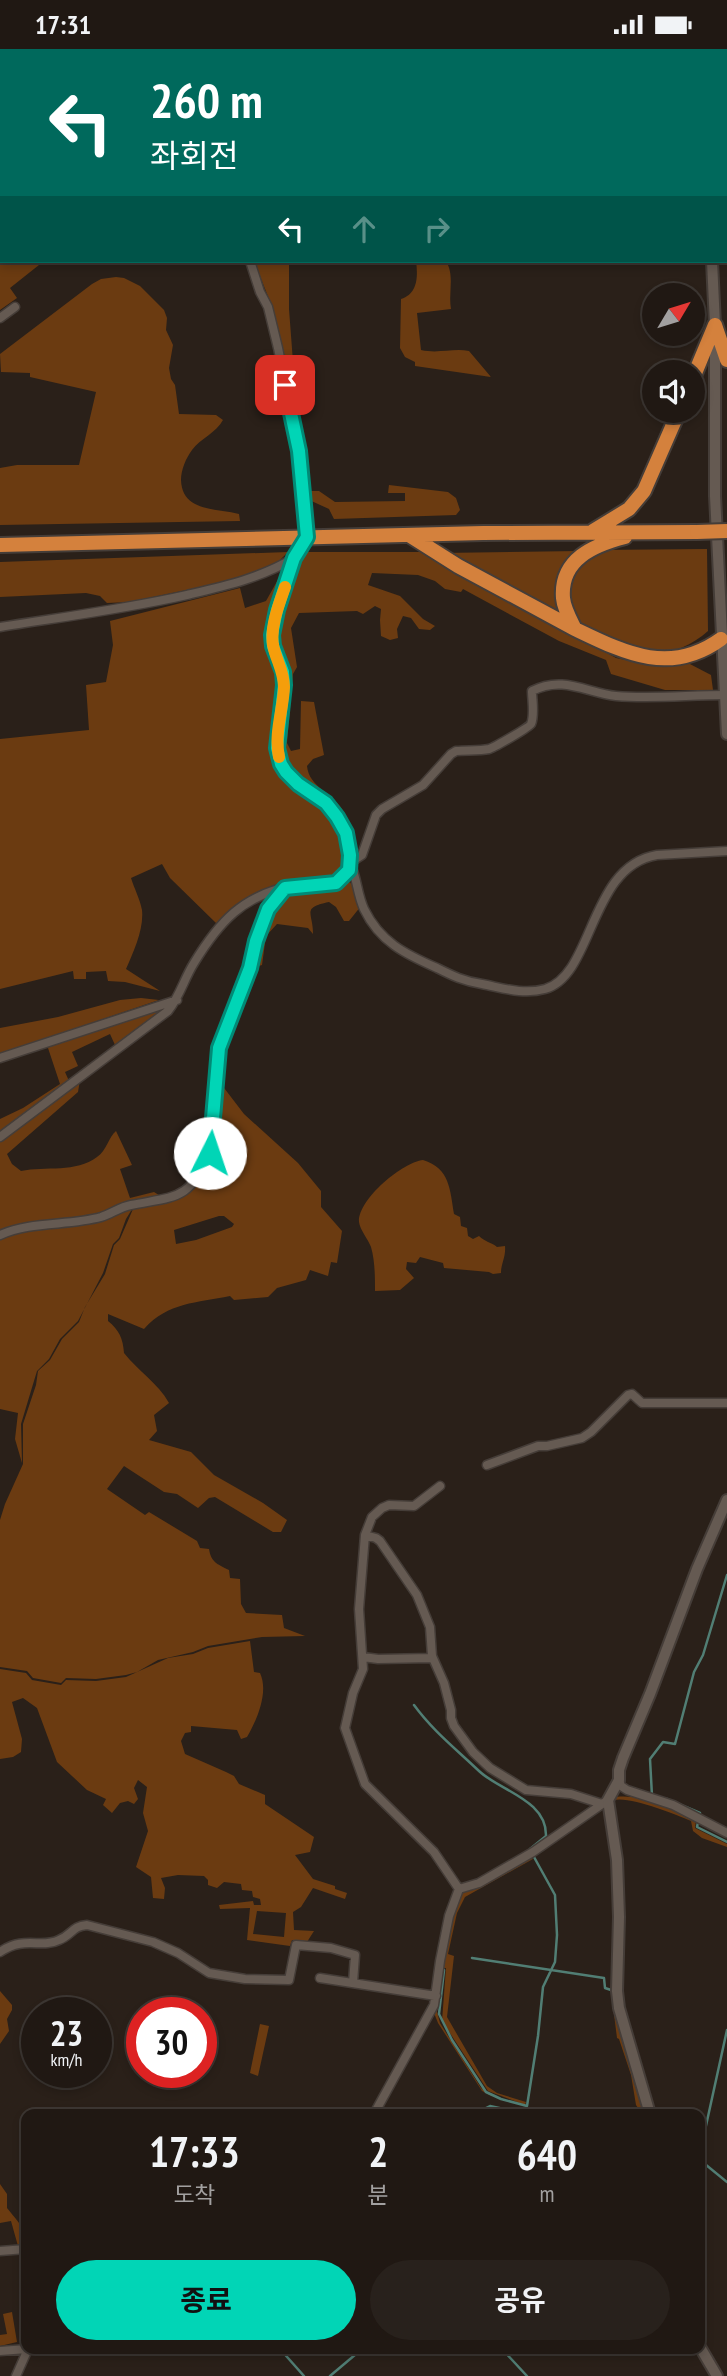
<!DOCTYPE html>
<html lang="ko">
<head>
<meta charset="utf-8">
<style>
	body { margin:0; font-family:"PT Sans Narrow","Noto Sans KR",sans-serif; background:#28211c; color:#f1f3f6; height:100vh; display:flex; flex-direction:column; font-size:26px; white-space:nowrap }
	* { box-sizing:border-box; margin:0 }
	p { font-size:23px; color:#a2a0a0 }
	.icon { flex:none; width:38px; height:38px; fill:none; stroke:currentColor; stroke-width:2; stroke-linecap:round; stroke-linejoin:round }
	.map { position:relative; flex:1; overflow:hidden }
	.details { position:absolute; left:21px; top:2060px; width:684px; height:245px; display:flex; flex-direction:column; background:#201813; border-radius:14px; box-shadow:0 4px 10px #0003,0 0 0 2px #3d3733 }
	.details>* { flex:none }
	.hud { position:absolute; left:0px; top:0px; width:728px; height:214px; box-shadow:0 4px 10px #0003,0 0 0 2px #3d3733; background:#00695c; color:#fff; overflow:hidden }
	.needle { width:46px; rotate:52deg }
	.controls { position:absolute; left:642px; top:234px; display:grid; gap:14px }
	.controls a { display:grid; place-items:center; width:63px; height:63px; border-radius:50%; background:#201813; box-shadow:0 4px 10px #0003,0 0 0 2px #3d3733; font-size:35px }
	.speed { position:absolute; left:21px; top:1948px; display:flex; gap:14px; font-size:35px; font-weight:700; text-align:center }
	.speed>* { display:grid; place-content:center; width:91px; height:91px; border-radius:50%; background:#201813; box-shadow:0 4px 10px #0003,0 0 0 2px #3d3733; line-height:1 }
	.speed small { font-size:18px; font-weight:400 }
	.speed .limit { border:10px solid #d22; background:#fff; color:#111 }
	.pin { position:absolute; display:grid; place-items:center; width:60px; height:60px; color:#fff; margin:-30px; border-radius:14px; box-shadow:0 4px 10px #0006 }
	.me { position:absolute; width:77px; margin:-38px; rotate:4deg; stroke-linejoin:round; filter:drop-shadow(0 0 5px #0008) }
	.turn { display:flex; align-items:center; gap:24px; height:147px; padding:0 35px; font-size:32px }
	.turn .icon { width:91px; height:91px; stroke-width:2.5 }
	.turn b { display:block; font-size:49px; line-height:60px }
	.lanes { display:flex; align-items:center; height:66px; padding:0 35px; background:#0003; justify-content:center; gap:35px; direction:ltr }
	.lanes .off { opacity:.35 }
	.eta { display:flex; justify-content:space-evenly; align-items:center; height:119px; text-align:center }
	.eta b { font-size:42px; font-weight:700; line-height:49px }
	.primary-button { display:flex; gap:14px; margin-top:auto; padding:14px 35px }
	.primary-button a { flex:1; height:80px; border-radius:42px; background:#01d5b6; color:#111; font-size:28px; font-weight:700; line-height:80px; text-align:center }
	.primary-button a+a { background:#28211c; color:#f1f3f6 }
	.status { display:flex; justify-content:space-between; align-items:center; height:49px; padding:0 35px; background:#201813; direction:ltr }
	.status svg { height:19px; fill:currentColor }
	.map>svg:first-child { display:block }
	.green { fill:#6b3b11; fill-rule:evenodd }
	.lines { fill:none; stroke-linecap:round; stroke-linejoin:round }
	.stream { stroke:#517e74; stroke-width:2.5 }
	.street-casing { stroke:#453d38; stroke-width:11 }
	.secondary-casing { stroke:#453d38; stroke-width:14 }
	.highway-casing { stroke:#453d38; stroke-width:18 }
	.street { stroke:#655a52; stroke-width:8 }
	.secondary { stroke:#655a52; stroke-width:10 }
	.highway { stroke:#d4813d; stroke-width:14 }
	.highway-bridge-casing { stroke:#453d38; stroke-width:18; stroke-linecap:butt }
	.highway-bridge { stroke:#d4813d; stroke-width:14 }
	.route-casing { stroke:#018a76; stroke-width:18 }
	.route { stroke:#01d5b6; stroke-width:12 }
	.slow { stroke:#f59e0b; stroke-width:12 }
</style>
</head>
<body>
<div class="status"><b>17:31</b><svg viewBox="0 0 49 12"><path d="M0 12V9h3v3zM5 12V6h3v6zM10 12V3h3v9zM15 12V0h3v12zM26 1h20v11H26zM47 4h2v5h-2z"/></svg></div>
<div class="map">
<svg width="727" height="2327" viewBox="0 0 727 2327">
	<rect width="100%" height="100%" fill="#2a2019"/>
	<path class="green" d="M51 0H158L156 2H50Z
		M2 54V212H44L10 239 17 249 0 261V57Z
		M254 212H289V260L298 379 271 255Z
		M416 212H446C455 227 448 244 451 260L417 264 421 301C438 305 453 299 469 302L491 328 415 317V313L405 308 400 299 401 250C418 245 418 227 416 212Z
		M116 228 124 229 140 237 164 261 167 269 166 281 173 296 169 319 171 330 175 336 179 365 216 366 223 371C216 384 201 389 192 401 186 409 181 421 181 431 182 463 216 459 239 465L240 472 0 476V419L17 416H79L96 343 30 328V324L1 323 0 305 92 235 101 230Z
		M389 436 448 443 456 449 460 461 456 466 334 470 329 460 307 450 306 442H319L335 453 405 452V444H388Z
		M707 500 708 582C689 599 664 608 638 603 629 601 591 584 583 579 568 568 565 534 576 519 581 512 590 507 596 501Z
		M580 502 560 560 553 565 441 504Z
		M288 503 278 513 263 521 206 537 129 553 107 554 100 547 86 544 0 548V513Z
		M307 503H425L616 609 645 615 688 614 711 626 713 641H665L611 625 606 611 559 592 463 540 461 543 445 540 435 532 418 526 372 524 368 536 400 547 423 570 435 577 430 581 419 580 411 569 403 567 397 580 398 589 390 591 381 587 380 571 381 560 375 557 363 565 357 562 299 564 291 579 297 618 293 625 287 694 291 702 300 700 301 652 314 653 324 706 313 710 307 717C309 738 332 744 342 760 351 774 354 793 357 809L353 811C351 782 340 758 316 741 304 733 292 725 285 712 273 691 290 654 289 631 288 615 277 601 276 584L295 515Z
		M285 518H287C282 534 273 554 272 570 272 593 282 616 281 640 280 665 268 690 278 714 307 741 340 762 346 803 347 816 344 825 333 830L244 852 229 862 217 875 170 829 162 815 131 829C134 839 140 850 142 861 144 880 134 902 126 920L160 942 125 933 108 932 106 922 86 923V930H74L73 922 0 940V690L89 681 86 636 106 633 113 596 110 572 240 539 245 559 266 552Z
		M347 831 354 837 361 857 349 872H344L336 858 329 853C301 859 313 863 313 885L308 879 277 875 266 887 262 916 252 919C259 893 266 846 298 840 315 836 332 839 347 831Z
		M141 949 159 951 0 1005V979L58 968 120 951Z
		M164 959 115 996 110 985 72 1003 78 1017 65 1023 69 1032 0 1082V1070L23 1059 60 1035 47 996Z
		M80 1031 78 1043 7 1105 12 1115 21 1122C46 1117 76 1124 97 1108 107 1101 108 1089 116 1082L132 1116 120 1120 130 1149 154 1143 162 1148C128 1158 94 1166 59 1173 36 1177 22 1173 0 1184V1091Z
		M218 1031 244 1065 298 1114 321 1142V1158L342 1182 337 1214 331 1213 328 1227 310 1221 306 1231 277 1239 268 1248 234 1251 230 1247C197 1254 168 1253 144 1280L108 1265V1272C119 1281 123 1289 124 1304 138 1322 158 1334 169 1354L154 1366 157 1382 149 1391 191 1403 214 1426 263 1454 287 1471 281 1483H273L215 1448 209 1449 198 1459 177 1445 164 1443 124 1417 107 1440 145 1466 149 1463 197 1492 200 1499 209 1500C211 1513 217 1515 229 1521L230 1529 240 1530 241 1555 246 1564 282 1566 284 1579 305 1587 262 1588 208 1597 193 1603 158 1611 137 1623 126 1626 96 1630 66 1629 61 1634 33 1629 27 1622 0 1618V1471L5 1455 23 1415V1375L36 1336 38 1322 50 1311 62 1290 79 1273 85 1258 105 1225 114 1196 120 1190 133 1160 137 1156 168 1152 207 1116ZM219 1167H224L234 1175 232 1178 196 1191 176 1195 174 1181Z
		M423 1111C450 1119 450 1141 454 1165L460 1168 461 1177 467 1179 468 1187 473 1190 479 1187C485 1193 491 1193 497 1198L505 1197C506 1208 501 1214 501 1224L493 1225 489 1223 444 1219 443 1214 420 1208 416 1214 407 1213 406 1220 414 1229 400 1241 375 1242C375 1228 375 1212 371 1198 368 1190 360 1181 359 1173 358 1150 403 1113 423 1111Z
		M134 1157 126 1170 119 1189 113 1195 103 1224 78 1272 60 1290 49 1310 37 1322 21 1375 22 1414 15 1390 18 1364 0 1360V1187Z
		M250 1592 254 1623 260 1624C269 1643 257 1671 247 1688L241 1690 237 1681 191 1677V1683L185 1684 181 1692 185 1705 226 1723 234 1727 239 1735 265 1746V1755L314 1788 310 1803 295 1806 313 1830 335 1837V1840L347 1844 345 1850 313 1839 301 1858 293 1863 294 1881 314 1882 307 1893 292 1891 290 1897 247 1891 250 1859 220 1860 219 1856 253 1852 254 1856H261L260 1850 253 1848 252 1842 242 1841 241 1835 224 1833 217 1839 208 1836V1831L204 1827 178 1826 161 1829 165 1839 164 1850 153 1849 151 1828 136 1818 148 1782 143 1764 147 1738 138 1731 134 1739 138 1750 134 1755 128 1752 120 1754 112 1764 103 1756 106 1750 87 1741 57 1713 37 1659 23 1649 12 1653 22 1690 21 1703 13 1708 0 1710V1620L26 1624 32 1631 61 1636 66 1631 96 1632 126 1628 168 1609 193 1605 208 1599ZM257 1862 286 1864 284 1888 253 1885Z
		M616 1748C643 1745 672 1759 696 1771L695 1779 727 1795V1798L702 1789 693 1782 691 1772C675 1765 630 1747 614 1751Z
		M531 1808 533 1810 465 1848 457 1864 448 1905 454 1907 447 1968 487 2037 497 2044 526 2053 525 2056 488 2042 442 1972 446 1919H443L437 1963 440 1974 481 2039 493 2048 482 2042 438 1974 434 1964 444 1897 459 1844Z
		M0 1942 12 1956V1961L7 1970 9 1982 0 1995Z
		M611 1942H614L647 2065H642L636 2056 631 2026 619 1990 617 1989Z
		M260 1975 269 1977 258 2027 250 2024Z
		M0 2135 7 2145V2159C17 2172 26 2178 26 2196L18 2197 11 2172 0 2174Z
		M12 2263 17 2293 0 2297V2286L7 2285 3 2265Z"/>
	<g class="lines">
		<path class="stream" d="M414 1656C433 1682 456 1700 479 1722 500 1742 547 1751 546 1787L530 1800 531 1802
			M654 1747H652L650 1710 663 1693 675 1695 694 1623 703 1606 727 1526
			M667 1750 700 1764 697 1778 727 1793
			M472 1909 604 1929 605 1939 611 1941
			M444 1921 439 1965 452 1991 486 2043 501 2050 527 2057 538 1987 543 1938 555 1913 557 1886 555 1846 534 1808
			M482 2065V2061L490 2057 527 2065
			M700 2104 727 1981
			M700 2111 727 2133
			M280 2300 304 2327
			M502 2300 527 2327
			M330 2327 362 2300"/>
		<defs>
			<path id="street" d="M324 2 325 0
				M0 269 15 258
				M0 578C63 568 125 560 187 546 225 537 261 529 294 509
				M725 646C689 646 652 650 616 647 587 644 563 626 532 642 532 651 535 666 531 675 530 678 493 699 489 700 479 702 467 701 456 702L451 705 423 736 382 760 376 766 362 806 350 814C357 828 357 845 364 860 380 893 405 905 437 919 453 927 463 932 482 935 503 939 523 946 545 940 594 926 589 817 657 806L727 802
				M0 1009 177 951
				M0 1088 168 962C180 947 184 930 194 914 219 873 243 846 292 837 307 835 321 836 336 834L349 821 348 792 337 768 326 754 298 735 286 723 281 715 277 699 283 646V623L273 597V586L277 561 294 509 307 488 299 402 278 299 268 258 260 243 250 212
				M0 1186C31 1172 68 1177 101 1168 111 1165 120 1158 131 1156 176 1147 189 1152 210 1104L219 999 250 919 256 892 268 860 285 839
				M487 1416 538 1397H547L582 1389 591 1383 628 1346 632 1345 642 1354H727
				M440 1437 414 1457 389 1456 382 1459 372 1468 365 1486 359 1560 363 1620 353 1644 345 1679 365 1735 434 1803 459 1840
				M365 1486 376 1489 380 1492 417 1546 430 1578 432 1607 444 1634 451 1661V1669L454 1677 473 1703 490 1719 526 1741 571 1745 602 1755
				M363 1608 378 1610 432 1609
				M619 1731 621 1737 627 1741 673 1756 727 1784
				M0 1903C25 1886 41 1900 59 1891 72 1886 72 1877 87 1876L153 1893 178 1904 209 1924 245 1930 289 1931 296 1896 331 1899 355 1906 353 1934
				M320 1929 436 1947
				M374 2065 434 1956 440 1912 449 1867 459 1840 479 1834 533 1803 608 1751
				M0 2202 26 2200
				M0 2302 27 2300
				M16 2327 28 2300"/>
			<path id="secondary" d="M706 0V2
				M712 212 715 276V447L727 685
				M650 2065 619 1959 617 1942 619 1868 617 1811 608 1751 619 1731V1721L623 1709 650 1645 697 1520 727 1451
				M700 2298 717 2327"/>
			<path id="highway" d="M715 276 727 311
				M693 329 715 276
				M593 482 629 460 644 442 679 362
				M409 486 458 517 575 580C570 570 564 560 563 549 560 510 594 496 625 488
				M0 496 483 484 697 483
				M575 580C625 604 670 627 721 590"/>
		</defs>
		<use href="#street" class="street-casing"/>
		<use href="#secondary" class="secondary-casing"/>
		<use href="#highway" class="highway-casing"/>
		<use href="#street" class="street"/>
		<use href="#secondary" class="secondary"/>
		<use href="#highway" class="highway"/>
		<defs>
			<path id="highway-bridge" d="M697 483 727 482"/>
		</defs>
		<use href="#highway-bridge" class="highway-bridge-casing"/>
		<use href="#highway-bridge" class="highway-bridge"/>
	</g>
	<g class="lines">
		<defs>
			<path id="route" d="M210 1104 219 999 250 919 256 892 268 860 285 839 336 834 349 821 350 806 346 784 337 768 326 754 298 735 286 723 281 715 277 699 284 636 283 623 273 597 272 586 277 561 294 509 307 488 299 402 285 336"/>
		</defs>
		<use href="#route" class="route-casing"/>
		<use href="#route" class="route"/>
		<path class="slow" d="M279 708C274 685 283 661 284 638 284 622 276 611 273 596 270 578 279 555 285 538"/>
	</g>
</svg>
<div class="controls">
<a><svg class="needle" viewBox="-14 -14 28 28"><path d="M0-13l5 13h-10z" fill="#e53935"/><path d="M0 13l5-13h-10z" fill="#a2a0a0"/></svg></a>
<a><svg class="icon" aria-label="sound" viewBox="0 0 24 24"><path d="M4 9h4l5-4v14l-5-4H4zM17 9q2 3 0 6"/></svg></a>
</div>
<div class="speed"><div>23<small>km/h</small></div><div class="limit">30</div></div>
<div class="pin" style="left:285px;top:336px;background:#d93025"><svg class="icon" aria-label="arrive" viewBox="0 0 24 24"><path d="M6 21V4h12l-3 4 3 4H6"/></svg></div>
<svg class="me" style="left:210px;top:1104px" viewBox="-20 -20 40 40"><circle r="19" fill="#fff"/><path d="M0-13L10 11 0 6-10 11z" fill="#01d5b6"/></svg>
<div class="hud">
<div class="turn"><svg class="icon" aria-label="left" viewBox="0 0 24 24"><path d="M17 20v-9H6M10 6l-5 5 5 5"/></svg><div><b>260 m</b>좌회전</div></div>
<div class="lanes"><svg class="icon" aria-label="left" viewBox="0 0 24 24"><path d="M17 20v-9H6M10 6l-5 5 5 5"/></svg><svg class="icon off" aria-label="ahead" viewBox="0 0 24 24"><path d="M12 20V5M6 11l6-6 6 6"/></svg><svg class="icon off" aria-label="right" viewBox="0 0 24 24"><path d="M7 20v-9h11M14 6l5 5-5 5"/></svg></div>
</div>
<section class="details">
<div class="eta">
<div><b>17:33</b><p>도착</p></div>
<div><b>2</b><p>분</p></div>
<div><b>640</b><p>m</p></div>
</div>
<div class="primary-button"><a>종료</a><a>공유</a></div>
</section>
</div>
</body>
</html>
